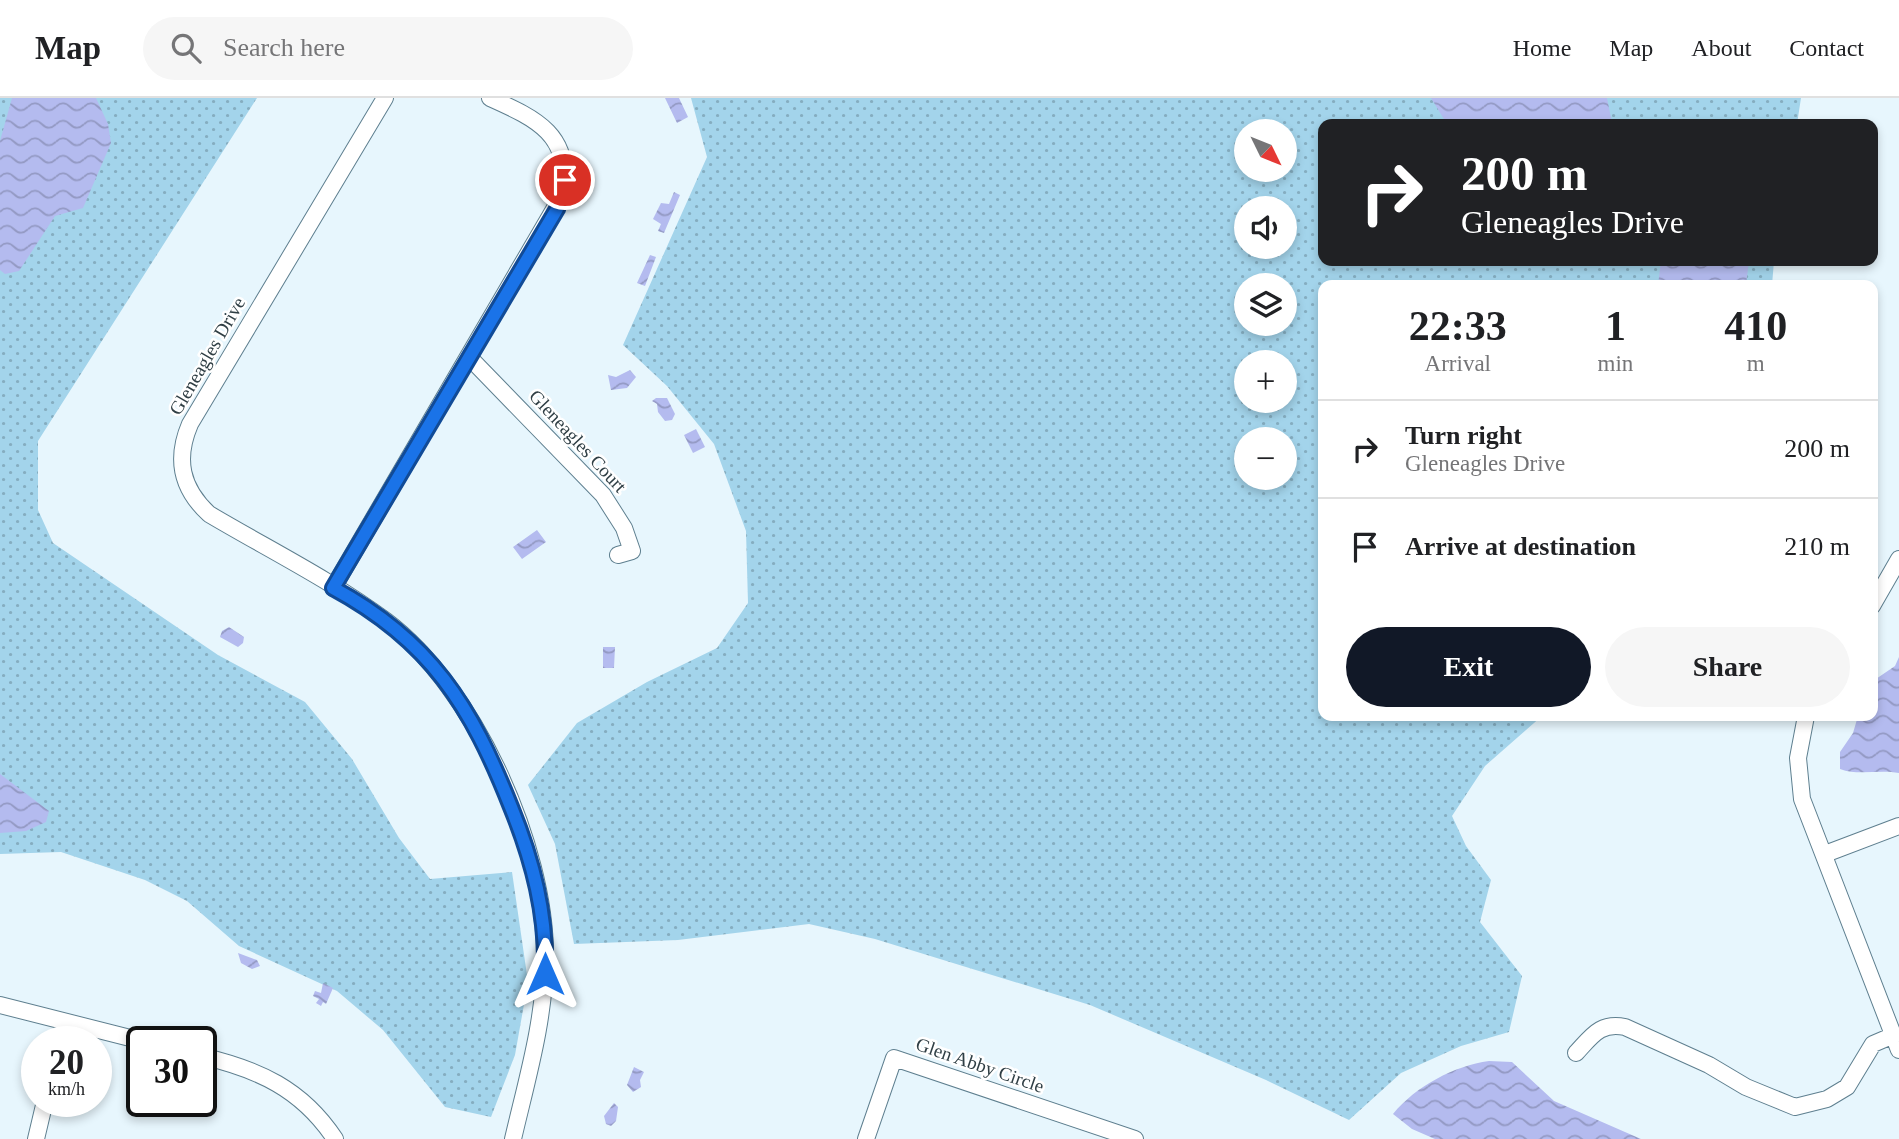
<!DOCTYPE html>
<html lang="en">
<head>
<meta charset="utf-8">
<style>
	body { margin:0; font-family:Georgia,serif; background:#f6f6f6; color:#202124; height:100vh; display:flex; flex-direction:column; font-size:26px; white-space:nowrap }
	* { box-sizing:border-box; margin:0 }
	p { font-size:23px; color:#757577 }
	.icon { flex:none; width:38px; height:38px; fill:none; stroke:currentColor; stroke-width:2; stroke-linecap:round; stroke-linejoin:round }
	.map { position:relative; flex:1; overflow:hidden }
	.side { position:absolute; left:1318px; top:182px; width:560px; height:441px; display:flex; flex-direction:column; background:#fff; border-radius:14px; box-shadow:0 4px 10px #0003 }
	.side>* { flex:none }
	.banner { position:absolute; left:1318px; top:21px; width:560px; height:147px; border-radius:14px; box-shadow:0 4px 10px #0003; background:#202124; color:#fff; overflow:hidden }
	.needle { width:46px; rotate:133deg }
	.tools { position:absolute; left:1234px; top:21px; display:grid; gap:14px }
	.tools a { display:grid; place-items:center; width:63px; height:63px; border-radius:50%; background:#fff; box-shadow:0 4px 10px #0003; font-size:35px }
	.speed { position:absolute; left:21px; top:928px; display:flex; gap:14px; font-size:35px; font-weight:700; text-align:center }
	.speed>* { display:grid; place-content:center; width:91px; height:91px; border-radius:50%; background:#fff; box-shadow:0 4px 10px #0003; line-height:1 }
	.speed small { font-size:18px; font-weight:400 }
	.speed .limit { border:4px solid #111; border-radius:10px; background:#fff; color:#111 }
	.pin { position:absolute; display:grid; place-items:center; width:60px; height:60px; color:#fff; margin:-30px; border:4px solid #fff; border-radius:50%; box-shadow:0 2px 7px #0007 }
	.me { position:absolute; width:77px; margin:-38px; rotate:0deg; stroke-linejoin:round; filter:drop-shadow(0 0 5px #0008) }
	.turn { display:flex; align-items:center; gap:24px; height:147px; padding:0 28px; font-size:32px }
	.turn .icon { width:91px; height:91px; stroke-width:2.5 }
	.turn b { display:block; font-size:49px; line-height:60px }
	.eta { display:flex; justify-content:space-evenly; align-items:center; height:119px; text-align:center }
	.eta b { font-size:42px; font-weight:700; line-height:49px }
	.button { display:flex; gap:14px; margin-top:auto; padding:14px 28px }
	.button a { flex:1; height:80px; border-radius:42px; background:#111827; color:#fff; font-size:28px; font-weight:700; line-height:80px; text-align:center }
	.button a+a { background:#f6f6f6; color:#202124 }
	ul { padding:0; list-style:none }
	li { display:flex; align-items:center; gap:21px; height:98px; padding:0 28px; border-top:2px solid #e0e0e0 }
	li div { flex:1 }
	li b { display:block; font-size:26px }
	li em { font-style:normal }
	header { display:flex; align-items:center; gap:42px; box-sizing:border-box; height:98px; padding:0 35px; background:#fff; border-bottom:2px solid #e0e0e0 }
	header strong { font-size:33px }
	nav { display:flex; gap:38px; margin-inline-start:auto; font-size:24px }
	.search { width:490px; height:63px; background:#f6f6f6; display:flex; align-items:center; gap:18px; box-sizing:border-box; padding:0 24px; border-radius:38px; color:#757577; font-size:26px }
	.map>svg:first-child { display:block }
	.grass { fill:url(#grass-dots); fill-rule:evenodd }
	.water { fill:url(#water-waves) }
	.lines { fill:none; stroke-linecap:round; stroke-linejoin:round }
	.street-casing { stroke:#5e7f8f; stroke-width:18 }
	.street { stroke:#fff; stroke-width:16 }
	.route-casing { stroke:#114b97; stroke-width:18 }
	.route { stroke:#1a73e8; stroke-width:12 }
	.labels { text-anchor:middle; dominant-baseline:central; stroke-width:5; stroke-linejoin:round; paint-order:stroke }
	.street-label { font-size:19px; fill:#303f45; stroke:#fff }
</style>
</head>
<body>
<header>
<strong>Map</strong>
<div class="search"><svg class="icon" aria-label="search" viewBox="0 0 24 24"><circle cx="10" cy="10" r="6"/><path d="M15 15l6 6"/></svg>Search here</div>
<nav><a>Home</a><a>Map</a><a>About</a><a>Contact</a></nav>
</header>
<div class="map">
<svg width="1899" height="1041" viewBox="0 0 1899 1041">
	<defs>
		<pattern id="grass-dots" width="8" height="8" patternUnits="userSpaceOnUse" patternTransform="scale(1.75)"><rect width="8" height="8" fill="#a3d4eb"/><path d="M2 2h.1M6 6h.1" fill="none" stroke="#85adc0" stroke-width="1.8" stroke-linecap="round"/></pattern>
		<pattern id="water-waves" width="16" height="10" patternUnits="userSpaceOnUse" patternTransform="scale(1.75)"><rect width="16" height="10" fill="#b4bbef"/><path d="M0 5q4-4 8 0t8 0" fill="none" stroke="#9399c3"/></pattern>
	</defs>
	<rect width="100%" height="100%" fill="#e7f6fd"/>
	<path class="grass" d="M0 0H257L38 343V412L53 445 218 557 305 604 352 661 399 740 430 781 512 774 528 884 515 957 491 1019 445 1009 383 932 337 893 239 848 187 803 145 782 61 754 0 756Z
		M691 0H1801L1797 26H1323V163H1774L1772 187H1323V618H1542L1485 668 1452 718 1466 748 1491 782 1480 824 1522 878 1509 934 1461 948 1401 975 1349 1022 1266 982 1090 907 875 841 809 826 678 842 574 846 555 746 528 687 577 625 647 584 717 550 748 505 746 433 714 346 667 288 623 247 707 59ZM1246 33H1284V72H1246ZM1246 110H1284V149H1246ZM1246 187H1284V226H1246ZM1246 264H1284V303H1246ZM1246 341H1284V380H1246Z"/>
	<path class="water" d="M12 0H96L108 26 111 45 83 110 55 118 19 173 5 176 0 172V43Z
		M665 0H679L688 19 677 25Z
		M1431 0H1607L1612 25 1447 26Z
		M674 94 680 97 664 135 658 133 661 126 653 121 661 105 669 106Z
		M650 157 656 159 645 188 637 185Z
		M1661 163H1749L1746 187H1658Z
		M630 272 636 279 627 290 611 292 608 277 616 279Z
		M656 300H667L675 316 672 322 665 323 658 314 657 306 652 303Z
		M696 331 705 349 693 355 684 337Z
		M537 432 546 444 522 461 513 449Z
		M229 529 244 539 243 545 238 549 220 539 222 533Z
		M603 549H615L614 570H603Z
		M1899 559V675C1879 671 1859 678 1840 671V654L1853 635 1858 618H1872L1873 583 1895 568Z
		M0 676 49 713 46 724 26 733 0 735Z
		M238 855 257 862 260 868 252 871 241 865Z
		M323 885 333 890 326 906 323 904 321 908 316 905 319 901 313 898 315 893 321 895Z
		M1489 963 1512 964 1554 1003 1641 1041H1435L1412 1031 1393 1016C1416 988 1454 968 1489 963Z
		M634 969 644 974 640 982 641 989 633 994 627 987Z
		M614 1005 618 1009 616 1023 611 1028 606 1026 604 1018Z"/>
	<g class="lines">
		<defs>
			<path id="street" d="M385 0 190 326C175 361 181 390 209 416 268 451 331 482 386 523 474 589 546 749 545 859 545 921 527 981 513 1041
				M469 259 603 397 624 430 632 453 618 457
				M333 490 563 96C572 37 537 21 490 0
				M1872 508 1899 461
				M1806 618 1798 660 1802 701 1899 952
				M1825 756 1899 728
				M0 907 142 943
				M59 943 64 925
				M1576 955C1592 938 1600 924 1625 929L1709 967 1746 989 1795 1009 1827 1001 1847 989 1873 946 1894 937
				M201 958C258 971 302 991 335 1041
				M36 1041 45 1003
				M866 1041 894 960 1135 1041"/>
		</defs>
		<use href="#street" class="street-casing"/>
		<use href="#street" class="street"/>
	</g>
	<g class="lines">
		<defs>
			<path id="route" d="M545 876C547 817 533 763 511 709 471 608 431 543 333 490L557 111 565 82"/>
		</defs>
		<use href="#route" class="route-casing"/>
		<use href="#route" class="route"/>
	</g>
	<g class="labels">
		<g class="street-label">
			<text transform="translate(207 258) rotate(-60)">Gleneagles Drive</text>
			<text transform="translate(578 343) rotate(47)">Gleneagles Court</text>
			<text transform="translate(980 967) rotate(19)">Glen Abby Circle</text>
		</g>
	</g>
</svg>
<div class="tools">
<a><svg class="needle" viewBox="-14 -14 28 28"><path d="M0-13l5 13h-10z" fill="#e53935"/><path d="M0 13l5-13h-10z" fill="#757577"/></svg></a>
<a><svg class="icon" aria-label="sound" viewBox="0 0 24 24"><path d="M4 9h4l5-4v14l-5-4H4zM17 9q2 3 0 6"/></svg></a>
<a><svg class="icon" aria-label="layers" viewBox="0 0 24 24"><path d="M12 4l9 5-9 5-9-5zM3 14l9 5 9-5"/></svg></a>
<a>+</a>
<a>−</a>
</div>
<div class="speed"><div>20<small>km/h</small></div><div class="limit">30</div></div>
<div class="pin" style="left:565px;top:82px;background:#d93025"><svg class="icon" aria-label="arrive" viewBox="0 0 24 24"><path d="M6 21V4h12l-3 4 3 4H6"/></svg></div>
<svg class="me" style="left:545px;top:876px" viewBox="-20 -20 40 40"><path d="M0-17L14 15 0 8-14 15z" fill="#1a73e8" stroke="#fff" stroke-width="4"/></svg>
<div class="banner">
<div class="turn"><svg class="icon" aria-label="right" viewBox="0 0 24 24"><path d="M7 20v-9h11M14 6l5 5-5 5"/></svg><div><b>200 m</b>Gleneagles Drive</div></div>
</div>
<section class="side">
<div class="eta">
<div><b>22:33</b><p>Arrival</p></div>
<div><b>1</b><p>min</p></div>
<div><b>410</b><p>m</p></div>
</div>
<ul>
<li><svg class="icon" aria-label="right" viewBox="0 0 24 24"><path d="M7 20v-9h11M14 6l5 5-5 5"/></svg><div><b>Turn right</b><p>Gleneagles Drive</p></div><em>200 m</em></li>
<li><svg class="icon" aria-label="arrive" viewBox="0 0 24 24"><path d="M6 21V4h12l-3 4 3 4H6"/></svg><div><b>Arrive at destination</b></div><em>210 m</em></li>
</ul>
<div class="button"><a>Exit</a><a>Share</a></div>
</section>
</div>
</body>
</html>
